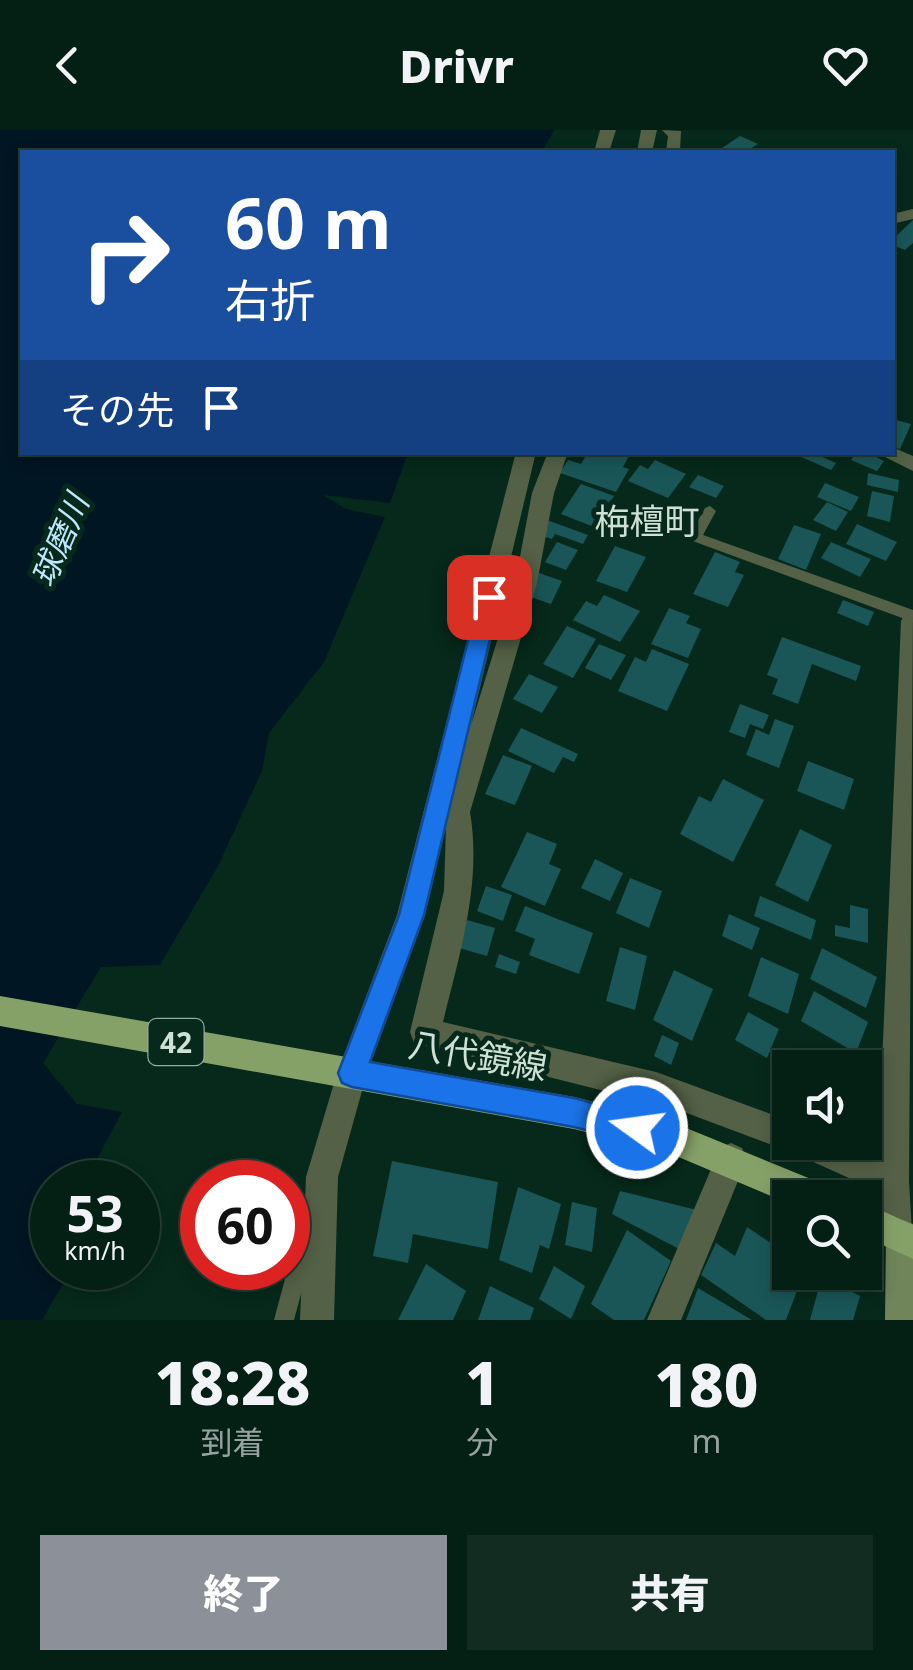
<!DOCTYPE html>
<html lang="ja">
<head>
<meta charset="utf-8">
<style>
	body { margin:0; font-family:"Noto Sans","Noto Sans JP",sans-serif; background:#122c22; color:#f1f3f6; height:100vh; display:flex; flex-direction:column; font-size:38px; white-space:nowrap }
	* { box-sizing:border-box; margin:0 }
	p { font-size:32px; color:#97a2a0 }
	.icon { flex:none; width:55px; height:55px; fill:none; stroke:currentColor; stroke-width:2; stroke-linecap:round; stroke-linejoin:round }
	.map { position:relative; height:1190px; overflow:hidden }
	.drawer { display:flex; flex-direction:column; background:#041f14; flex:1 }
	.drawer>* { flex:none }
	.top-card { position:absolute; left:20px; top:20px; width:875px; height:305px; border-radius:0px; box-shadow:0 5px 15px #0003,0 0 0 2px #253d34; background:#1a4fa0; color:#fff; overflow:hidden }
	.fabs { position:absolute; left:772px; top:920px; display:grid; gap:20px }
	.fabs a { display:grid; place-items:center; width:110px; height:110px; border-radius:0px; background:#041f14; box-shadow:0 5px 15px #0003,0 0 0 2px #253d34; font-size:50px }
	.speed { position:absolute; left:30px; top:1030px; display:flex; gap:20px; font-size:50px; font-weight:700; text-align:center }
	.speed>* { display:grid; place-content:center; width:130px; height:130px; border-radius:50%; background:#041f14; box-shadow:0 5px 15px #0003,0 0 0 2px #253d34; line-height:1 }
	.speed small { font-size:25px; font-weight:400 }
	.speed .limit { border:15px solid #d22; background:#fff; color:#111 }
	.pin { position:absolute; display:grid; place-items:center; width:85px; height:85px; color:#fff; margin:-42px; border-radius:20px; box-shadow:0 5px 15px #0006 }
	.me { position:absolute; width:110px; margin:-55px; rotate:284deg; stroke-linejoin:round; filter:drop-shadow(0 0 8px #0008) }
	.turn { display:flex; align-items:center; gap:35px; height:210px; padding:0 40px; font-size:45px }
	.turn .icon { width:130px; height:130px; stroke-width:2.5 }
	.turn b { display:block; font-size:70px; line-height:85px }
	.then { display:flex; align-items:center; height:95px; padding:0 40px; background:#0003; gap:20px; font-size:38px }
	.eta { display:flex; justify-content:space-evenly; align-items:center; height:170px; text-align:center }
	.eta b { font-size:60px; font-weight:800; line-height:70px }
	.cta { display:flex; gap:20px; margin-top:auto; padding:20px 40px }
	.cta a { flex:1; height:115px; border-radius:0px; background:#8c9099; color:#fff; font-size:40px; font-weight:800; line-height:115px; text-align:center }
	.cta a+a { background:#122c22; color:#f1f3f6 }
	header { display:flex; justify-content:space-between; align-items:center; height:130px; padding:0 40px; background:#041f14; font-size:45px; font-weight:800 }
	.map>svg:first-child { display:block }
	.water { fill:#001622 }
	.building { fill:#1a5657 }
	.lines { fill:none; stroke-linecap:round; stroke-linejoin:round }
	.lane { fill:#546146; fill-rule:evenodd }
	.street { fill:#546146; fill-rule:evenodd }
	.secondary { fill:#708559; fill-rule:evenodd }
	.primary { fill:#86a168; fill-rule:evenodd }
	.route { fill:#1a73e8; stroke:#114b97; stroke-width:2.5 }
	.labels { text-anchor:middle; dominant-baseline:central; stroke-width:10; stroke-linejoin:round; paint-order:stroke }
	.shield { fill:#06291b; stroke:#92aa9f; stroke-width:2.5 }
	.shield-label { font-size:28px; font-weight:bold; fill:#cee1d7 }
	.water-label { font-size:32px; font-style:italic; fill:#bfe7fd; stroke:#06291b }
	.quarter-label { font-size:35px; fill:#cee1d7; stroke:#06291b }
	.near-street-label { font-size:35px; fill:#cee1d7; stroke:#06291b }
</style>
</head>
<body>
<header><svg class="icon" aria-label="back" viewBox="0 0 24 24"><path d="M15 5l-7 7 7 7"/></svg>Drivr<svg class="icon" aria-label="heart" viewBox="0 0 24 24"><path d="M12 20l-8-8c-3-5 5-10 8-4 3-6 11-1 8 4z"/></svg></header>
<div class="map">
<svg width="913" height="1190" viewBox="0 0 913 1190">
	<rect width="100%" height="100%" fill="#06291b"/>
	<path class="water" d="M0 0H554L542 22H22V322L408 323 390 373 323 365 346 379 385 387 324 532 269 603 262 641 218 736 160 835 101 837 43 933 77 974 122 982 98 1027 94 1052H52V1138H72L42 1190H0Z"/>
	<path class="building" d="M740 6 758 14 745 22H716Z
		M913 90V113L905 120 892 115V110Z
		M892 289 911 294 900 319 892 317Z
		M588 322 630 324 623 337 629 339 616 362 560 343 568 330 581 334Z
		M802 322H811L836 333 831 340 799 326Z
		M856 322H866L884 331 877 341 851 330Z
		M655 330 686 344 668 368 628 351 640 335 648 339Z
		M868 343 899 350 898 362 867 355Z
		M698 345 724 356 716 368 689 357Z
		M825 353 859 367 851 381 817 367Z
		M581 354 614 366 594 397 561 384Z
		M872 361 894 366 890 392 867 386Z
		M827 372 848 382 836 401 813 390Z
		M547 390 588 405 583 414 555 404 552 409 539 405Z
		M857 394 897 412 886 431 846 414Z
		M794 395 821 404 806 440 778 429Z
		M557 412 578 420 566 440 545 432Z
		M831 412 871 429 860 447 821 428Z
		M615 416 646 427 627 462 596 451Z
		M715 422 740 432 735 442 744 445 728 477 693 464Z
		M539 443 562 451 551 474 528 466Z
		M604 465 640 481 620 512 573 490 586 471 597 476Z
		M843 470 874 482 868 496 837 483Z
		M669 478 690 486 686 493 701 499 688 528 651 514Z
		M567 496 596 509 573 548 543 534Z
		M782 507 861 536 856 551 812 534 798 574 772 564 778 549 767 545Z
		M599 514 626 525 611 550 585 538Z
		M652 519 689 534 667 581 618 561 635 527 646 532Z
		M529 544 558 557 542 583 513 569Z
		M740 574 769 585 763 599 750 594 745 608 729 602Z
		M775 589 794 596 779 638 746 625 756 599 769 605Z
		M521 598 578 624 574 632 563 627 554 643 508 621Z
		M503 625 532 636 515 675 485 664Z
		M808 631 854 649 844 680 797 661Z
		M723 649 764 670 733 732 680 704 699 666 711 672Z
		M800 699 832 715 808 772 775 755Z
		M527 702 557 714 549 734 561 739 545 776 501 757Z
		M595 729 623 743 610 771 581 758Z
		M630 748 662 761 649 798 616 783Z
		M486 756 512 765 503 791 477 781Z
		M760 766 816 790 811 810 754 786Z
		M850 775 868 779V813L835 806V795L850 798Z
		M525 776 593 803 579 844 529 825 535 809 515 801Z
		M729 784 760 798 752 820 722 806Z
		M467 790 495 798 487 826 459 818Z
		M620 817 647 826 635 880 606 871Z
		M822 818 877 847 866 878 810 849Z
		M499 824 520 832 516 844 495 837Z
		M761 827 799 844 788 884 748 866Z
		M674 840 713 859 692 911 653 890Z
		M814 861 868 892 856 923 801 891Z
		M748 882 779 899 767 928 735 910Z
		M662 905 679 913 671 935 654 926Z
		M792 929 806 938H790V982L774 972Z
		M392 1031 498 1052 488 1119 413 1104 408 1133 373 1126Z
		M518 1057 561 1074 549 1119 540 1115 532 1143 499 1130Z
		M620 1061 697 1080 683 1121 612 1084Z
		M572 1072 597 1078 592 1122 565 1115Z
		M747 1097 790 1126V1142H804L786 1190H766L701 1145 716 1113 735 1126Z
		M627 1100 671 1131 644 1190H614L591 1174Z
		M426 1134 466 1161 453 1190H398Z
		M554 1136 585 1156 571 1189 539 1169Z
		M822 1146 860 1166 853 1190H810Z
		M490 1156 534 1178 530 1190H478Z
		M698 1158 752 1190H686Z"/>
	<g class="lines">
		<path class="lane" d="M710 376 716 381 703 405 913 480V492L690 410 688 407 690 404 705 378Z
			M307 1094 314 1097 317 1104 294 1190H274L297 1104 300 1097Z"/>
		<path class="street" d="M600 0H616L609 22H594Z
			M641 0H657L652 22H637Z
			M662 0 681 1 680 22H666L668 6Z
			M913 79V89L892 94V84Z
			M892 317 913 326V341L875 322H892Z
			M516 322H536L471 595 515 453 532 363 548 322H568L554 363 537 453 470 682C482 753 460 823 443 892L656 942 790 991V1012H842L878 1028 901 491 905 484 913 482 909 1051 913 1120 903 1124 891 1119 878 1061 791 1022 676 979 414 913 410 902 444 761 446 697 425 785 367 943 338 1047 334 1190H300L306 1047 337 943 397 785Z
			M731 1013 742 1018 747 1029 681 1190H647L720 1018Z"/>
		<path class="secondary" d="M903 1090 913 1094V1190H885L886 1107 891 1095Z"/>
		<path class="primary" d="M0 866 574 967 669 991 828 1056 832 1068H790V1074L669 1023 574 999 0 896Z
			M865 1073 913 1095V1129L865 1107Z"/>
	</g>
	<path class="route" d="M489 459 500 467 424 785 370 932 574 968 647 988 652 998 647 1009 637 1013 574 997 352 957 342 953 338 943 399 785 479 467Z"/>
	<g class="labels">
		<rect class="shield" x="148.5" y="889" width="55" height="46" rx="8"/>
		<g class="shield-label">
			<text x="176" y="912">42</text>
		</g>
		<g class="water-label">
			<text transform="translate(59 410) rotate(-67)">球磨川</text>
		</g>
		<g class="quarter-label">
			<text x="647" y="390">栴檀町</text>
		</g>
		<g class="near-street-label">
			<text transform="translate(478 925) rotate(10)">八代鏡線</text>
		</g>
	</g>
</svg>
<div class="fabs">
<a><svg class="icon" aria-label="sound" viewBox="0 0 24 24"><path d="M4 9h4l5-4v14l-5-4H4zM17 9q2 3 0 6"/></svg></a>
<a><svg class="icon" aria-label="search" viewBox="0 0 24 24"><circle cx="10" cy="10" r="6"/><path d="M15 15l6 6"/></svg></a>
</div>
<div class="speed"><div>53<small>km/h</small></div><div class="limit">60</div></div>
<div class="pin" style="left:489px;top:467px;background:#d93025"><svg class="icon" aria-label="arrive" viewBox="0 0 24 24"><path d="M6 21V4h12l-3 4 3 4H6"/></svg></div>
<svg class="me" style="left:637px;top:998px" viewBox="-20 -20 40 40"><circle r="17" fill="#1a73e8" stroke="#fff" stroke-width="3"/><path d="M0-11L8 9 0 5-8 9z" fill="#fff"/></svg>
<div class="top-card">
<div class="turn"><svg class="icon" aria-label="right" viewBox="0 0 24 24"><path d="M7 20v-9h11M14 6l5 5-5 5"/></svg><div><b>60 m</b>右折</div></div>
<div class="then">その先<svg class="icon" aria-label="arrive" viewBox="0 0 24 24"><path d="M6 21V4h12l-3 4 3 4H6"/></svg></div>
</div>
</div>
<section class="drawer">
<div class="eta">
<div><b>18:28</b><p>到着</p></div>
<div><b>1</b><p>分</p></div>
<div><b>180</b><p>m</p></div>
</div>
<div class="cta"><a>終了</a><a>共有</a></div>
</section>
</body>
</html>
